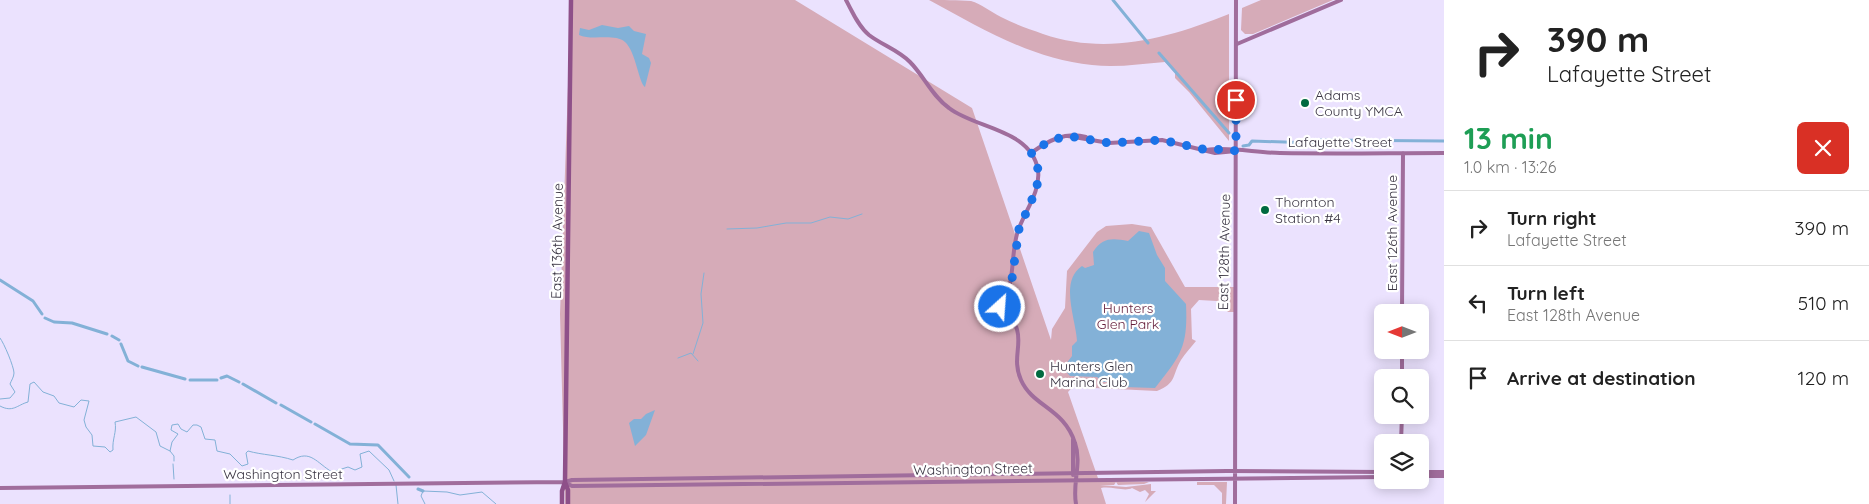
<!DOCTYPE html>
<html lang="en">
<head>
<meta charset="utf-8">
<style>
	body { margin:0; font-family:Quicksand,sans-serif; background:#f2f2f2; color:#222; height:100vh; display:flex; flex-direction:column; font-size:19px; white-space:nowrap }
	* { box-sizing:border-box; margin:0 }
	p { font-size:16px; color:#767676 }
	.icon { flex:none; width:28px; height:28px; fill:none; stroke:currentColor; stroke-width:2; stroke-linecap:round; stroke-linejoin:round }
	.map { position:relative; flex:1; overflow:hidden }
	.drawer { display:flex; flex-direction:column; background:#fff; width:425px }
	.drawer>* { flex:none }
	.banner { background:#fff; color:#222; overflow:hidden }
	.needle { width:32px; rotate:270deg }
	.controls { position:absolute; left:1374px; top:304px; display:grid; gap:10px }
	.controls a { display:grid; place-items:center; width:55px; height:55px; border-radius:8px; background:#fff; box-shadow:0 2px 12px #0003; font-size:25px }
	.pin { position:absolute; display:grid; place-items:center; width:42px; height:42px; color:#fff; margin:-21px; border:2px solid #fff; border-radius:50%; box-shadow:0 1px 5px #0007 }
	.me { position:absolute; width:55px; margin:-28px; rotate:26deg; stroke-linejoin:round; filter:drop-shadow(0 0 4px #0008) }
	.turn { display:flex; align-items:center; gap:18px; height:105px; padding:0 20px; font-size:22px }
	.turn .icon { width:65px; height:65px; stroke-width:2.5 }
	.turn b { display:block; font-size:35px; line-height:42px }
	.round { display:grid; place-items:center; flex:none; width:52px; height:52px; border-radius:8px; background:#f2f2f2 }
	.summary { display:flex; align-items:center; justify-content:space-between; height:85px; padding:0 20px }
	h1 { font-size:30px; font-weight:700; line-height:38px; color:#1e9e55 }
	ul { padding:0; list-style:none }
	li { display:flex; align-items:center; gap:15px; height:75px; padding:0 20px; border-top:1px solid #e0e0e0 }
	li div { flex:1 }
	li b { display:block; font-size:19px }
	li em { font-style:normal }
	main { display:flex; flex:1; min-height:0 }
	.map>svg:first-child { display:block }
	.green { fill:#d6abb8 }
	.water { fill:#83b1d7 }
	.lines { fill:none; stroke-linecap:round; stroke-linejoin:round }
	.stream { stroke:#83b1d7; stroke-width:1 }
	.canal { stroke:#83b1d7; stroke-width:3 }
	.secondary { stroke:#a06d9c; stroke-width:4 }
	.primary { stroke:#8e5089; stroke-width:4.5 }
	.route { stroke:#1a73e8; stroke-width:9; stroke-dasharray:0 16.2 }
	.poi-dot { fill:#006a40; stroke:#fff; stroke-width:2 }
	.labels { text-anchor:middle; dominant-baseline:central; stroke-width:4.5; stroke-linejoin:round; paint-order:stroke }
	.poi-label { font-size:14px; fill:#3a3543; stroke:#fff; text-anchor:start }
	.street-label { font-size:14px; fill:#3a3543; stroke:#fff }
	.park-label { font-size:14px; fill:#651f3c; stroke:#fff }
</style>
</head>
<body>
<main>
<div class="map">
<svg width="1444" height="504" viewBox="0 0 1444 504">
	<rect width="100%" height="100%" fill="#ebe2fe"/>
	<path class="green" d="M571 0H795L972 108 1051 340 1052 329 1065 308 1067 271 1097 232 1106 226 1132 224 1151 227 1185 287H1235V312H1228L1217 301 1199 300 1191 309 1192 339 1196 341C1191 347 1185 354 1181 360 1172 375 1177 383 1157 391L1095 388 1089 380 1080 379 1068 392 1099 481 1149 482 1144 484 1118 485 1116 482 1114 485H1100L1126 487 1151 484V491H1156L1145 502 1149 494 1145 490 1140 492 1132 488C1125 492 1112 486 1101 488L1106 504H565L560 314Z
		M929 0C941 0 959 0 971 1 981 4 991 12 1001 17 1014 24 1029 29 1043 34 1107 56 1169 38 1229 14V141L1189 92 1175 78V73L1165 62C1140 64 1116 68 1092 65 1031 59 981 28 929 0Z
		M1261 0H1333L1253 34H1245L1241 30 1242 8Z
		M1197 482H1227L1226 504H1222V493L1214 485H1197Z"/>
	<path class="water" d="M602 25 618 28 629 26 634 31 646 34 642 54 649 58 651 63 645 87C639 84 636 52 625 42 615 33 591 41 579 35L580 28 589 30Z
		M1139 231 1149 233 1157 255 1165 268V281L1186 304C1188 347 1181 355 1155 388L1124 387 1119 382H1103L1097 377 1070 376 1063 368 1072 356V346L1077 341C1076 319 1059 281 1082 266L1085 268 1094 265 1093 252C1102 237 1113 238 1128 241Z
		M655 410 646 435 635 446 629 423 634 419H641L646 414Z"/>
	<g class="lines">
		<path class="stream" d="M727 229 757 228 786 223H811L830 217 848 219 862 214
			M0 338C4 343 14 367 14 373 14 377 11 381 10 384L15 392 10 398 0 399
			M693 354 703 323 701 294 704 273
			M678 358 691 353 698 361
			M0 406C13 413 17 405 28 402L30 384 34 382 43 392 54 396 59 403 74 407 81 400 89 401 84 420 86 427 92 435 93 446 105 447 110 452 113 450C112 439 117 432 115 422L136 417 156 432 160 446 170 451 172 442 178 434 171 430 172 425 178 424 181 429 187 432 193 425H197L201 427 205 439 215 440 217 451 230 454 242 466 248 464 246 453 248 451C262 455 278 455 293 460 310 449 317 463 332 472L348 467 355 470 362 467 360 454 369 451 389 470 394 481
			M170 451 174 456V461
			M173 464 174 479
			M230 479V472
			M396 485 398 504
			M230 504V495
			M425 504 421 496 423 491 447 492 460 495 482 492 496 504"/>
		<path class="canal" d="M1113 0 1148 43
			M1159 53 1229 133
			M1243 146 1249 145 1252 141 1313 143 1318 140 1444 141
			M0 280 33 301 42 314
			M45 318 54 322 72 323 107 334
			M112 336 119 340
			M121 344 128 361 138 366
			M142 367 185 379
			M221 378 227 376 239 382
			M190 380H217
			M243 384 276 403
			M281 405 311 422
			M315 424 350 444 378 445 409 477
			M418 489 423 491"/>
		<path class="secondary" d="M846 0C852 11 858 26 869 35 882 45 898 50 910 62 924 76 932 96 949 108 976 129 1031 129 1038 170 1041 193 1023 213 1017 234 1010 260 1016 284 1000 307 1034 335 1008 351 1021 380 1033 407 1064 408 1075 443 1082 463 1072 484 1076 504
			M1237 44 1341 0
			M1068 136 1109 143 1162 140 1215 153 1236 151
			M1207 150C1226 146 1258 153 1280 153 1334 154 1389 153 1444 153
			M1031 153C1048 141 1065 131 1086 137
			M1402 312 1403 153
			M1402 378V350
			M1073 439V475
			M1401 442 1402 415
			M1420 472H1444
			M1420 476H1444
			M566 483 572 486 1382 477
			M0 488 565 482 572 480 1227 471 1382 472
			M1235 504 1236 0"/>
		<path class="primary" d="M565 482 568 490V504
			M562 504V491L565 482 571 0"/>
	</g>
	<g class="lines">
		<path class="route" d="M1000 307 1011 286 1019 229 1037 188 1038 169 1031 152 1052 140 1068 136 1109 143 1162 140 1207 150 1227 149 1236 151V100"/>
	</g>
	<g class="poi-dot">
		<circle cx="1305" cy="103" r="5"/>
		<circle cx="1265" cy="210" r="5"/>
		<circle cx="1040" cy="374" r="5"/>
	</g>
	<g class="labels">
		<g class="poi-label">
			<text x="1315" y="95">Adams<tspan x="1315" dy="16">County YMCA</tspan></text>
			<text x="1275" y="202">Thornton<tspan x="1275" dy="16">Station #4</tspan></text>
			<text x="1050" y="366">Hunters Glen<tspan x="1050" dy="16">Marina Club</tspan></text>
		</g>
		<g class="street-label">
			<text x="1340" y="142">Lafayette Street</text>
			<text transform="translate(1392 233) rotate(-90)">East 126th Avenue</text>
			<text transform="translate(557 241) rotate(-89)">East 136th Avenue</text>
			<text transform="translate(1224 252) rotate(-89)">East 128th Avenue</text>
			<text transform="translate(973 469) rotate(-1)">Washington Street</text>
			<text x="283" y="474">Washington Street</text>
		</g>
		<g class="park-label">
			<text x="1128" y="308">Hunters<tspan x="1128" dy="16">Glen Park</tspan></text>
		</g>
	</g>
</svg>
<div class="controls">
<a><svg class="needle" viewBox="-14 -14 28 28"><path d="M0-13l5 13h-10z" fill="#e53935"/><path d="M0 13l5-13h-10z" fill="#767676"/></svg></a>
<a><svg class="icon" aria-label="search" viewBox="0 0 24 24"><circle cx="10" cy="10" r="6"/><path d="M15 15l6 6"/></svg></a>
<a><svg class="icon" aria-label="layers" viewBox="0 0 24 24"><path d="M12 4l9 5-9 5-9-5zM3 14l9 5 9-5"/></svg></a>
</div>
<div class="pin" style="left:1236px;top:100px;background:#d93025"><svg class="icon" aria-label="arrive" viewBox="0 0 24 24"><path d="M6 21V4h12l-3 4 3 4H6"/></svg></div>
<svg class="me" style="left:1000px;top:307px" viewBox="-20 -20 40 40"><circle r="17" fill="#1a73e8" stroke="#fff" stroke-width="3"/><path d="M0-11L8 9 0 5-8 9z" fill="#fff"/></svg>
</div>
<section class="drawer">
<div class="banner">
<div class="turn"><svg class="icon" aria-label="right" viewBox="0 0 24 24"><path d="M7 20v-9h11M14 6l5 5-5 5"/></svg><div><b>390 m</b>Lafayette Street</div></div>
</div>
<div class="summary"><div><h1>13 min</h1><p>1.0 km · 13:26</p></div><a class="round" style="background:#d93025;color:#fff"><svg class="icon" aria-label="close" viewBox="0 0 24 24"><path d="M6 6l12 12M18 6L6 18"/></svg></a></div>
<ul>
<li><svg class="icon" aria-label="right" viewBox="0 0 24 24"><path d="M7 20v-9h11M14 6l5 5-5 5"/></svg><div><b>Turn right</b><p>Lafayette Street</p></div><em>390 m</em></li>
<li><svg class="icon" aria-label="left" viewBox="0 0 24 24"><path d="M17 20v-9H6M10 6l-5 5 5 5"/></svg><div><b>Turn left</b><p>East 128th Avenue</p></div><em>510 m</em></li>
<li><svg class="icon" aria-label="arrive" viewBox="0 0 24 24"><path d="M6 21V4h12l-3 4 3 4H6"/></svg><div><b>Arrive at destination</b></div><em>120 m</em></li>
</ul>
</section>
</main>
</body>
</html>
